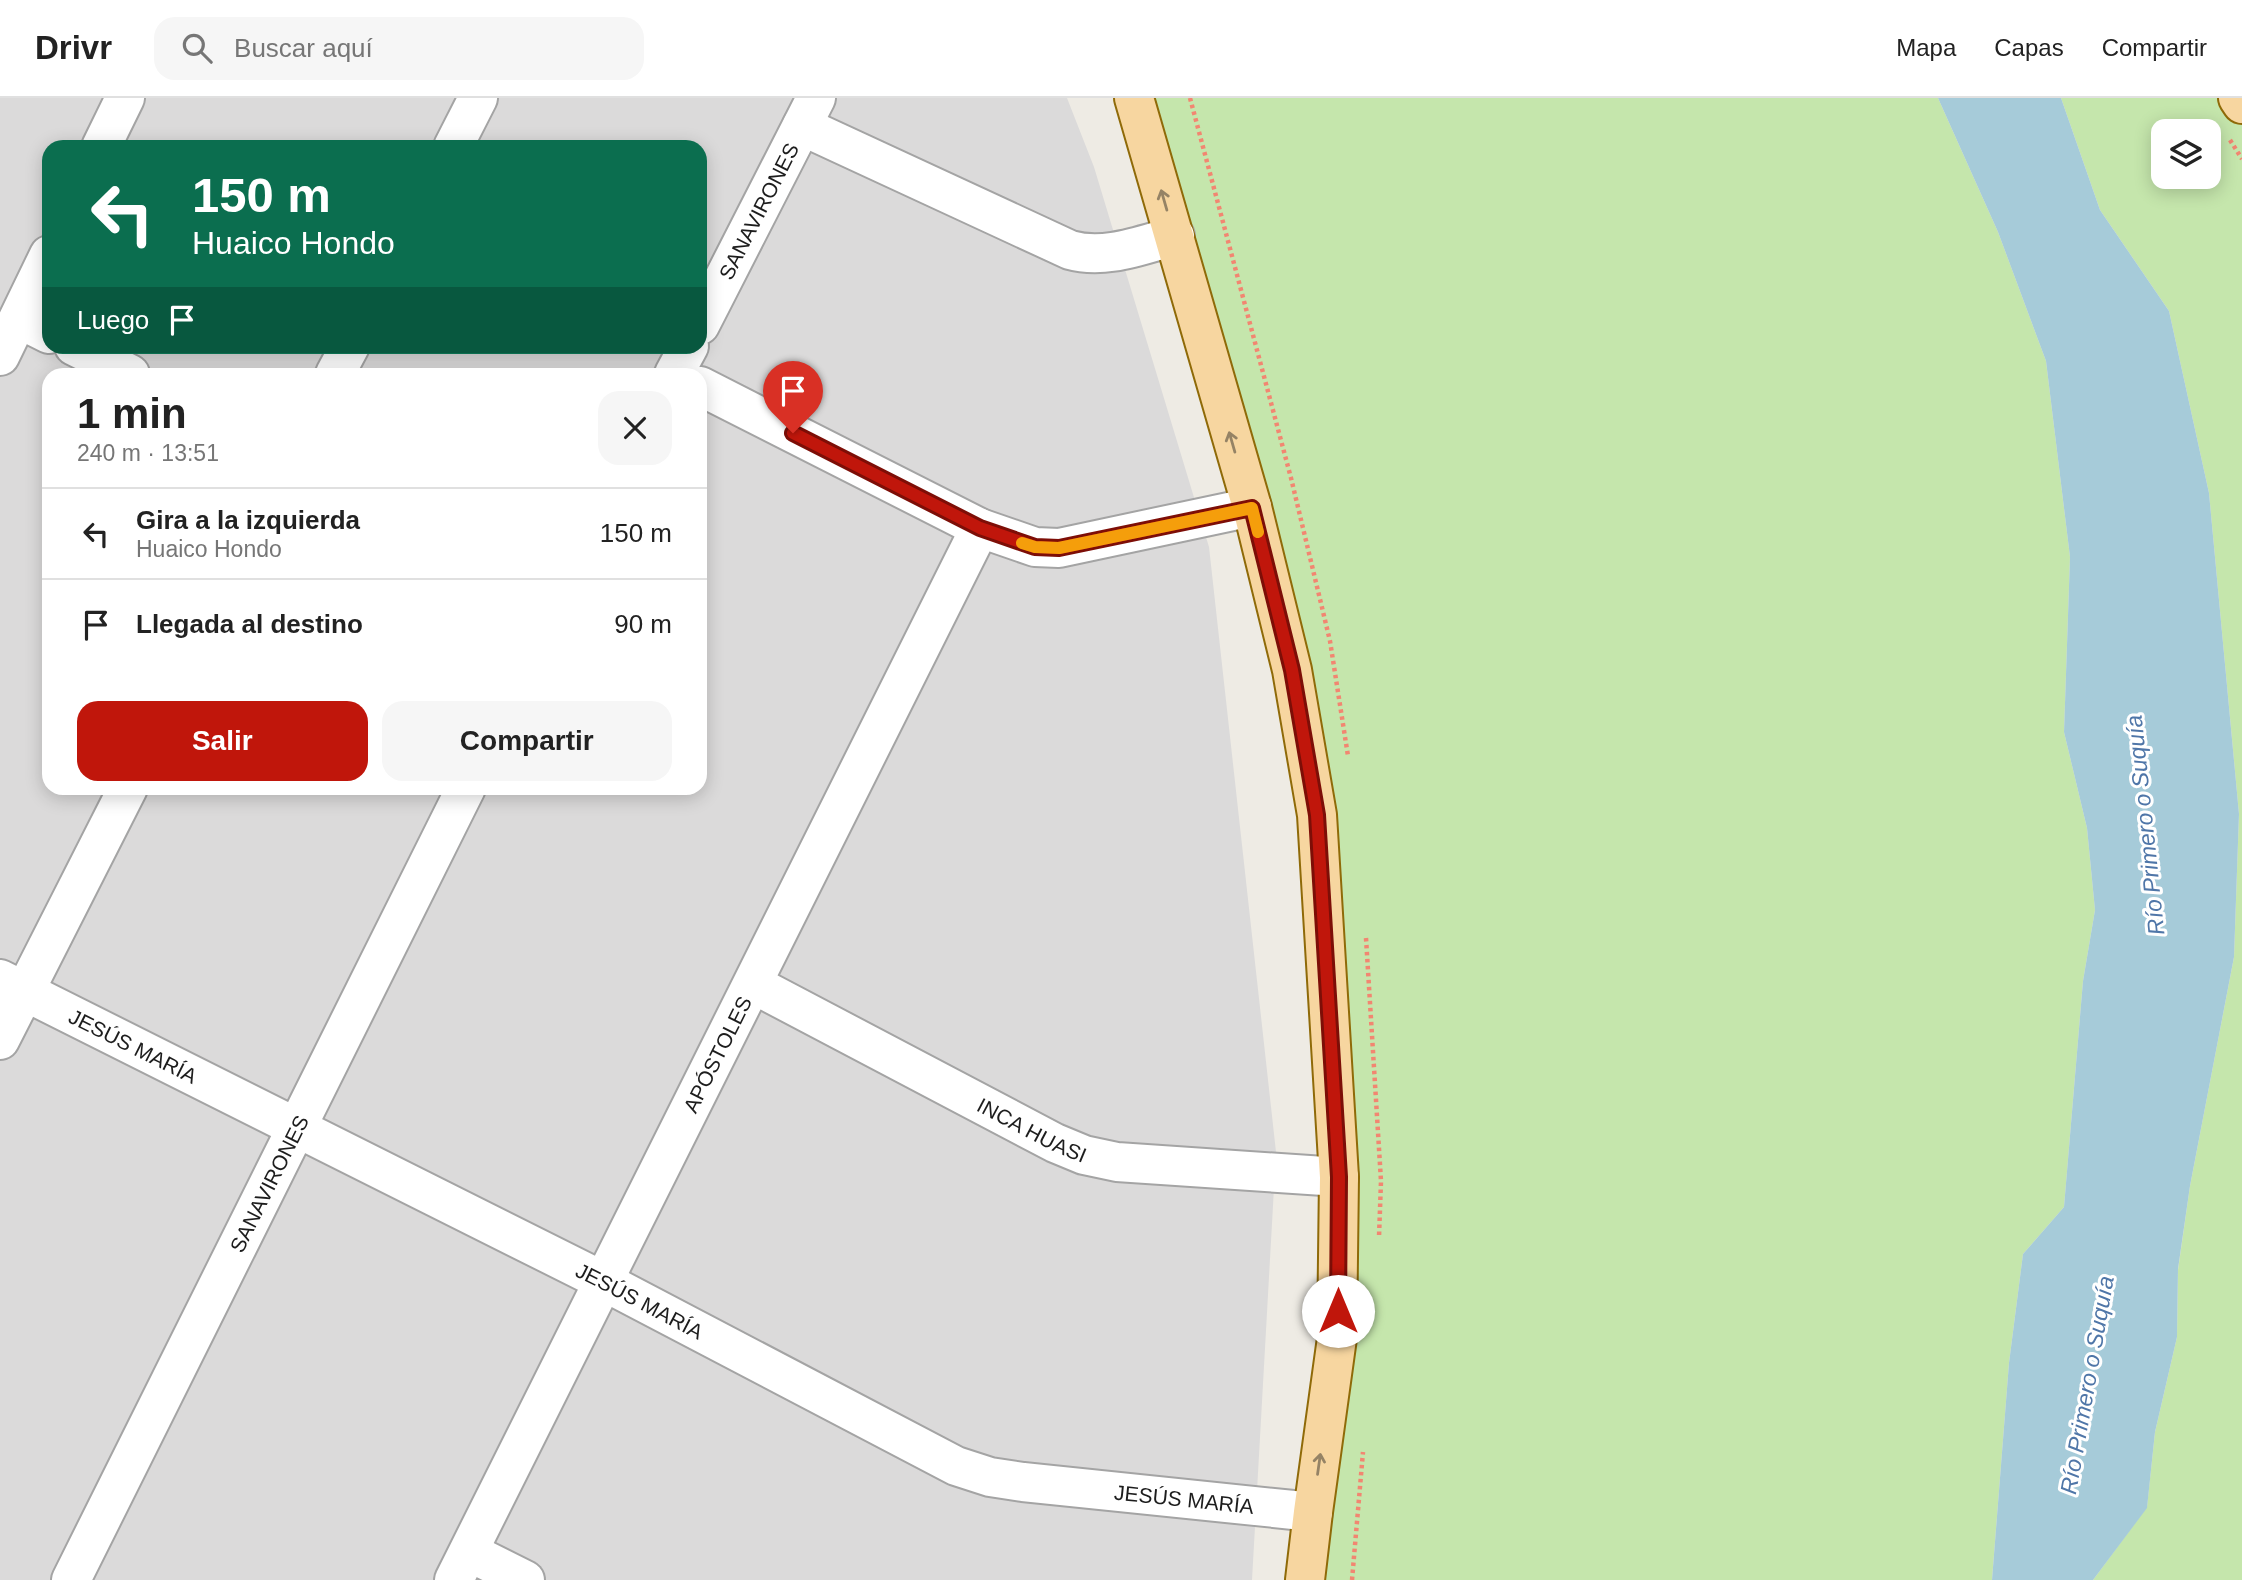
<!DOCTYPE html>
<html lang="es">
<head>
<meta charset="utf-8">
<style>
	body { margin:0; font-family:Helvetica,sans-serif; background:#f6f6f6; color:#222; height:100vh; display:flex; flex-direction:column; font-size:26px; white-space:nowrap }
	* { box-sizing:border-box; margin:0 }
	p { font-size:23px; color:#767676 }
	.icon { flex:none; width:38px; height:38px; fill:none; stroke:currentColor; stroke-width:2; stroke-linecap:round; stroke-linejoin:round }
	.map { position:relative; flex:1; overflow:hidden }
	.details { position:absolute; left:42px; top:270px; width:665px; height:427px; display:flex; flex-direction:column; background:#fff; border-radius:21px; box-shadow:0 4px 18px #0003 }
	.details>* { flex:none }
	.guide { position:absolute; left:42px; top:42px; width:665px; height:214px; border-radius:21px; box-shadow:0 4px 18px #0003; background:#0b6e4f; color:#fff; overflow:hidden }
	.fabs { position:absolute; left:2151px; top:21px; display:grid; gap:14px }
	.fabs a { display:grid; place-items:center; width:70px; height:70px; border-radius:14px; background:#fff; box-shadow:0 4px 18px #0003; font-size:35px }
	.pin { position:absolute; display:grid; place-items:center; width:60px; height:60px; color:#fff; margin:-72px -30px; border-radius:50% 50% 50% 0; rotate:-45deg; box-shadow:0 0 7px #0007 }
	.pin .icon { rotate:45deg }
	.me { position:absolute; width:77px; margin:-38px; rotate:0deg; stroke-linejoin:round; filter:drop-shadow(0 0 5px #0008) }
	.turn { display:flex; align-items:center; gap:24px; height:147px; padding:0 35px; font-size:32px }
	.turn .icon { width:91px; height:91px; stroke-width:2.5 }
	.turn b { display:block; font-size:49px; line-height:60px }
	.then { display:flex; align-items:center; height:66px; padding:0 35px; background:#0003; gap:14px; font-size:26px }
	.round { display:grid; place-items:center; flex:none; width:74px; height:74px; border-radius:21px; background:#f6f6f6 }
	.summary { display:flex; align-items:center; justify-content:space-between; height:119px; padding:0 35px }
	h1 { font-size:42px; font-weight:700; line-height:52px }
	.primary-button { display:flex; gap:14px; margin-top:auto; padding:14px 35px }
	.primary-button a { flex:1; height:80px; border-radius:21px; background:#c0160b; color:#fff; font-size:28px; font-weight:700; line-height:80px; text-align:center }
	.primary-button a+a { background:#f6f6f6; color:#222 }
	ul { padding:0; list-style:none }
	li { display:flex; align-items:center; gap:21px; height:91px; padding:0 35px; border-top:2px solid #e0e0e0 }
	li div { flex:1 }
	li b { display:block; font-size:26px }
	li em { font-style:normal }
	header { display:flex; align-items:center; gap:42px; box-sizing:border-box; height:98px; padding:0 35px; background:#fff; border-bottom:2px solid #e0e0e0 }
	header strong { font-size:33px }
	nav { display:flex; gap:38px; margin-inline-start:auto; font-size:24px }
	.search { width:490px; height:63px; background:#f6f6f6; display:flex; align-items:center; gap:18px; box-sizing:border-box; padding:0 24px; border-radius:21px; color:#767676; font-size:26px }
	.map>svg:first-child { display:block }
	.residential { fill:#dbdada; fill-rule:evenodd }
	.grass { fill:#c5e6ac; fill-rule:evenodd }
	.water { fill:#a6cbd9 }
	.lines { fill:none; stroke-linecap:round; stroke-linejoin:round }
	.minor-casing { stroke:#a4a4a4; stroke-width:42 }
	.primary-casing { stroke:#8f6a08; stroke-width:42 }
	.path { stroke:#f28671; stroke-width:4.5; stroke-dasharray:3.5 3.5; stroke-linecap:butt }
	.minor { stroke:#fff; stroke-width:38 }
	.primary { stroke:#f7d6a0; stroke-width:38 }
	.oneway { stroke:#958365 }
	.route-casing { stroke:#7d0e07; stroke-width:18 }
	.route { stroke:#c0160b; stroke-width:12 }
	.slow { stroke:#f59e0b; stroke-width:12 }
	.labels { text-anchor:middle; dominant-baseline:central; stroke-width:6; stroke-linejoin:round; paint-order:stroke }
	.street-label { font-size:21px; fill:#1d1d1d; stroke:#fff }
	.water-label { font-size:23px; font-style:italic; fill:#4f76a8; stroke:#fff }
</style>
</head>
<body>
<header>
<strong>Drivr</strong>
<div class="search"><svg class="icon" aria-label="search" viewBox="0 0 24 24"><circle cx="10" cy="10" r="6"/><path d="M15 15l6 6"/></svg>Buscar aquí</div>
<nav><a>Mapa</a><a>Capas</a><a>Compartir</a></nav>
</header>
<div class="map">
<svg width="2242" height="1482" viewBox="0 0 2242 1482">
	<rect width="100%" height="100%" fill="#eeebe4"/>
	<path class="residential" d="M0 0H1067L1094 69 1209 449 1276 1054 1252 1482H0ZM49 49H700V248H49ZM49 276H700V690H49Z"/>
	<path class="grass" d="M1134 0H1938L1998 134 2046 263 2070 459 2064 634 2087 730 2095 812 2083 883 2064 1109 2023 1156 2009 1265 1992 1482H1305L1337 1240 1317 717Z
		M2061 0H2238L2242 6V1482H2093L2147 1409 2155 1334 2177 1239 2178 1172 2190 1088 2234 859 2239 716 2209 395 2169 213 2100 112ZM2163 33H2208V79H2163Z"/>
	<path class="water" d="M1938 0H2061L2100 112 2169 213 2209 395 2239 716 2234 859 2190 1088 2178 1171 2177 1239 2155 1334 2147 1410 2093 1482H1992L2009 1265 2023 1156 2064 1109 2083 883 2095 812 2087 730 2064 634 2070 459 2046 263 1998 134Z"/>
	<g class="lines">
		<defs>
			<g id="minor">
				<path d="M802 28 1070 152C1105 162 1141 147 1175 138"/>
				<path d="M101 49 125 0"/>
				<path d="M453 49 478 0"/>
				<path d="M19 221 49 236"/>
				<path id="s1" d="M700 227 816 0"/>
				<path d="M74 248 130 276"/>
				<path d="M0 258 49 157"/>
				<path d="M335 276 350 248"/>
				<path d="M674 276 689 248"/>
				<path d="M700 288 980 430 1035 449 1059 450 1252 409"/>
				<path id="s2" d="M0 881 603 1183 956 1368 990 1379 1023 1384 1313 1414"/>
				<path id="s3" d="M753 886 1055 1045 1084 1057 1117 1064 1339 1079"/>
				<path d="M0 942 128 690"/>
				<path d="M469 1454 525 1482"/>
				<path id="s4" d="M71 1482 466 690"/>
				<path id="s5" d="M454 1482 980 430"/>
			</g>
			<path id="primary" d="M1134 0 1252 409 1292 572 1317 717 1339 1079 1337 1240 1313 1414 1305 1482
				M2238 0 2242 6"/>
		</defs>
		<use href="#minor" class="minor-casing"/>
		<use href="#primary" class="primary-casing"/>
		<path class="path" d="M1190 0 1291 380 1330 543 1348 658
			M2230 42 2242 61
			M1366 840 1381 1083 1379 1139
			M1352 1482 1363 1354"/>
		<use href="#minor" class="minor"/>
		<use href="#primary" class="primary"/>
	</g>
	<defs><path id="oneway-shaft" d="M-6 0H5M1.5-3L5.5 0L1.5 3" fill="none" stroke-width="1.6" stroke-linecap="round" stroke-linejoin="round" transform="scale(1.75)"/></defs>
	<g class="oneway">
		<use href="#oneway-shaft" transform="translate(1164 102) rotate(-106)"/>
		<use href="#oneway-shaft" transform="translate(1232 344) rotate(-106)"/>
		<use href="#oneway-shaft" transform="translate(1319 1366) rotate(-82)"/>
	</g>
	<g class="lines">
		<defs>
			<path id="route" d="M793 335 980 430 1035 449 1059 450 1252 410 1292 572 1317 717 1339 1079 1338 1213"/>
		</defs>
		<use href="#route" class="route-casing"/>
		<use href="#route" class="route"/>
		<path class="slow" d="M1022 445 1035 449 1059 450 1252 410 1258 434"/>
	</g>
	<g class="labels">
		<g class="street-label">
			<text stroke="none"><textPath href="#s1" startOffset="128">SANAVIRONES</textPath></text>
			<text stroke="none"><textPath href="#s2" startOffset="149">JESÚS MARÍA</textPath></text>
			<text stroke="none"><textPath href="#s5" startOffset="588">APÓSTOLES</textPath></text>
			<text stroke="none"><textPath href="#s3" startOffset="315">INCA HUASI</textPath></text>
			<text stroke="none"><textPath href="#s4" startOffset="443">SANAVIRONES</textPath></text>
			<text stroke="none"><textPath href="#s2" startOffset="716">JESÚS MARÍA</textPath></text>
			<text stroke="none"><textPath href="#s2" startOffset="1304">JESÚS MARÍA</textPath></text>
		</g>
		<g class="water-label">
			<text transform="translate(2145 727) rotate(-96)">Río Primero o Suquía</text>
			<text transform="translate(2087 1287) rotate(-80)">Río Primero o Suquía</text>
		</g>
	</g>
</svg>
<div class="fabs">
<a><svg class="icon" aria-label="layers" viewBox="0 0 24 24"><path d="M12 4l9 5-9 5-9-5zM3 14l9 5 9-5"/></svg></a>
</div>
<div class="pin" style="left:793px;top:335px;background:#d93025"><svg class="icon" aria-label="arrive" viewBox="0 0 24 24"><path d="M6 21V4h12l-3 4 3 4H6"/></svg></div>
<svg class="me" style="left:1338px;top:1213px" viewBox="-20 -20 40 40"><circle r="19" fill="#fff"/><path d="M0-13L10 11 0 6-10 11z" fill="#c0160b"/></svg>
<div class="guide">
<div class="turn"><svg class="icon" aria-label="left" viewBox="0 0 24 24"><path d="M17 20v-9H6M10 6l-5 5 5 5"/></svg><div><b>150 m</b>Huaico Hondo</div></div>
<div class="then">Luego<svg class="icon" aria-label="arrive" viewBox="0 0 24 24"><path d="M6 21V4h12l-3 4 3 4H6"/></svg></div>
</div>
<section class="details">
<div class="summary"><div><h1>1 min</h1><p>240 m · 13:51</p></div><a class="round"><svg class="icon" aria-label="close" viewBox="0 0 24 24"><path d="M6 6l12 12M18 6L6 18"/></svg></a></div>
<ul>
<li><svg class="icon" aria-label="left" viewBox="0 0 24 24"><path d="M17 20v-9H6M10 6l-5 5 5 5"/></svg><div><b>Gira a la izquierda</b><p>Huaico Hondo</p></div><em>150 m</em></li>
<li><svg class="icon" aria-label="arrive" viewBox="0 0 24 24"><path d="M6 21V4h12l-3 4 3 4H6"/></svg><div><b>Llegada al destino</b></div><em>90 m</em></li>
</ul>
<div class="primary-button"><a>Salir</a><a>Compartir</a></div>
</section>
</div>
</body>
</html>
